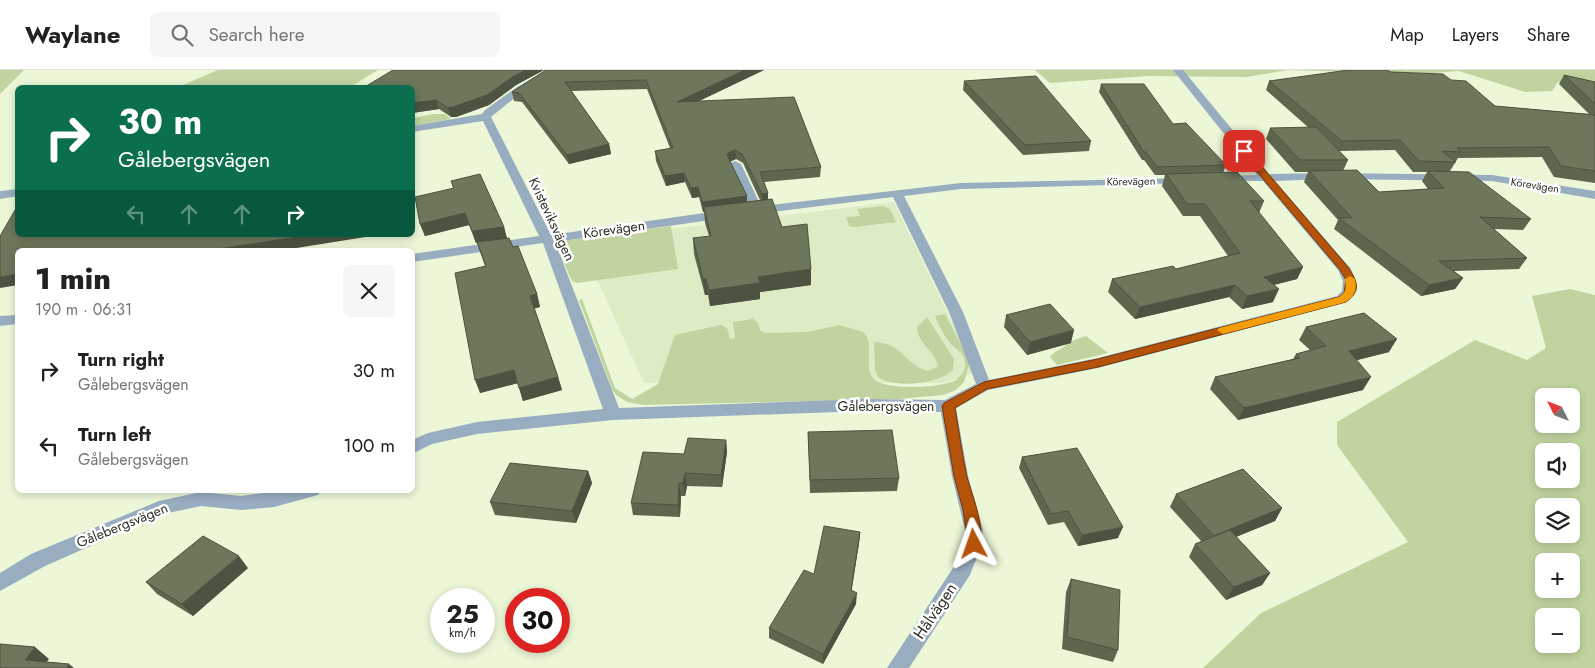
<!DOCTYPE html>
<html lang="en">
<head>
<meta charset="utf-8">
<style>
	body { margin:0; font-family:Jost,sans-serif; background:#f6f6f6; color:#222; height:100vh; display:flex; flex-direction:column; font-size:19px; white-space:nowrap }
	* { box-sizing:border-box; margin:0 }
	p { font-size:16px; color:#767676 }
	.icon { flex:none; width:28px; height:28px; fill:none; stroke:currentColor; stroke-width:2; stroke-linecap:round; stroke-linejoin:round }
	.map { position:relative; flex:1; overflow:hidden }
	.side { position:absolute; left:15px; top:178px; width:400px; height:245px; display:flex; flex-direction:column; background:#fff; border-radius:8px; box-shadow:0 2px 8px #0003 }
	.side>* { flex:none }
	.top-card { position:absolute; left:15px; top:15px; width:400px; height:152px; border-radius:8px; box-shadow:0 2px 8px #0003; background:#0b6e4f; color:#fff; overflow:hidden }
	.needle { width:32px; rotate:312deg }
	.controls { position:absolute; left:1535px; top:318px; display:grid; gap:10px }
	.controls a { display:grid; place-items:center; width:45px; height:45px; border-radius:8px; background:#fff; box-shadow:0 2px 8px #0003; font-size:25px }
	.speed { position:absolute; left:430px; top:518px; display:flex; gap:10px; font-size:25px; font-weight:700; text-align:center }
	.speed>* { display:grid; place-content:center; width:65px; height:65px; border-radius:50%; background:#fff; box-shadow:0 2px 8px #0003; line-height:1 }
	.speed small { font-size:12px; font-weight:400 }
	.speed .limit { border:8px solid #d22; background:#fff; color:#111 }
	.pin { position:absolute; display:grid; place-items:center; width:42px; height:42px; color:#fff; margin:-21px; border-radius:10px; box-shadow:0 2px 8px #0006 }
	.me { position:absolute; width:55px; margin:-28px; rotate:356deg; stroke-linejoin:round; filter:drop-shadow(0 0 4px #0008) }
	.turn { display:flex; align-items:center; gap:18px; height:105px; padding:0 20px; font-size:22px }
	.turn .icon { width:65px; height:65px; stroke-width:2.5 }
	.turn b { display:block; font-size:35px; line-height:42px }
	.lanes { display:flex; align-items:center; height:48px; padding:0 20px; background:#0003; justify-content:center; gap:25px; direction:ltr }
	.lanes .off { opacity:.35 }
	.round { display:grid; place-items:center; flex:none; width:52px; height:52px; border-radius:8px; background:#f6f6f6 }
	.summary { display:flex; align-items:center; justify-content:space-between; height:85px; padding:0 20px }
	h1 { font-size:30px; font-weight:800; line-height:38px }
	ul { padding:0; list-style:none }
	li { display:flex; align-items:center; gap:15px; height:75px; padding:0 20px }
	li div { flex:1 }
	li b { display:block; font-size:19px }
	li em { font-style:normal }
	header { display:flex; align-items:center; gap:30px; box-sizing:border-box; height:70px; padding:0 25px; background:#fff; border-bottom:1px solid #e0e0e0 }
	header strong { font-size:24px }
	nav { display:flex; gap:28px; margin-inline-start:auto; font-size:18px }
	.search { width:350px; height:45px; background:#f6f6f6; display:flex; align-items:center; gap:12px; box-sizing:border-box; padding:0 18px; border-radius:8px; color:#767676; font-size:19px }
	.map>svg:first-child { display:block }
	.built { fill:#deecc5 }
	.green { fill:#c1d49f; fill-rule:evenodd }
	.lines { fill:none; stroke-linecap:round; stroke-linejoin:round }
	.minor { fill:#99adc1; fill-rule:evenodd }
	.wall { fill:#5e664e; fill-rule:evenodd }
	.shaded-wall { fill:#4c5340 }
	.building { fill:#6d775b; stroke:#4c5340 }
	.route { fill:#b45309; stroke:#753606 }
	.slow { fill:#f59e0b }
	.labels { text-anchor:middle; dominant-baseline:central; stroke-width:5; stroke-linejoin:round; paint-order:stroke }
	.far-street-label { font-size:11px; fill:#2d3125; stroke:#fff }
	.street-label { font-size:14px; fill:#2d3125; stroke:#fff }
	.near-street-label { font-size:16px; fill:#2d3125; stroke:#fff }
</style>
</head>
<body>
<header>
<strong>Waylane</strong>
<div class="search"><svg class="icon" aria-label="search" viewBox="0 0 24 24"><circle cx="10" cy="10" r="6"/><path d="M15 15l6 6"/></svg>Search here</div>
<nav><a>Map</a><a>Layers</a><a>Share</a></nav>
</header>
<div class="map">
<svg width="1595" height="598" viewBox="0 0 1595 598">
	<rect width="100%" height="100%" fill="#ebf7d7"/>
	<path class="built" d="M894 132 976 302 944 313H644L579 170Z"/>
	<path class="green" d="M0 0H24L0 24Z
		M218 0H378L352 16 331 17H178Z
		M1035 0H1595V14L1558 12 1552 21 1525 22 1459 1 1420 4 1288 0 1247 7 1147 6 1050 13Z
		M434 44H445L451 49 413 56V48Z
		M883 136 890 139 896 152 855 157 849 156 846 147 860 146 857 139Z
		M671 156 678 199 577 213 572 211 560 185 558 176 562 171Z
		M1570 219 1595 225V598H1203L1261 543 1408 472 1337 375V352L1475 270 1527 290 1546 278 1532 226ZM1571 326V354H1544V326ZM1571 381V409H1544V381ZM1544 436H1571V464H1544ZM1544 491H1571V519H1544ZM1571 546V574H1544V546Z
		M582 229 615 318 632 329 658 314 675 265 721 255 727 258 730 269 735 268 733 252 753 249 757 252 760 260 765 263 808 262 839 255 863 262C876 273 862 296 874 309 885 321 943 318 956 310 961 306 966 299 965 294 965 282 956 280 950 273 944 266 939 255 935 246L945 244 968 288 969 295 964 312 956 320 943 325 899 329 643 335 627 332 616 325 612 319 579 230Z
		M927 247 954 289 953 300C939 314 894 319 878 307L875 300 874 272C905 274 903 294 928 301L938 296C935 281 917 273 917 257Z
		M1086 266 1108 283 1057 295 1050 287 1051 285 1074 270Z"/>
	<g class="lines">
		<path class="minor" d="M547 0H559L523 21 491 47 551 165 725 140 731 144 725 148 555 172 619 338 865 329 945 330 976 314 949 242 893 127 756 144 750 140 729 94 735 91 741 94 761 136 961 113 1188 108 1190 110 1184 113 961 119 904 126 963 242 989 310 1098 288 1337 226 1342 221 1343 211 1338 200 1263 111H1220L1218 109 1220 107 1224 106 1257 105 1173 0H1183L1269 104 1328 103 1492 105 1595 121V129L1492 111 1328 109 1275 111 1351 199 1357 215 1356 222 1347 232 1098 298 988 320 956 338 968 406 983 460 982 474 970 505 909 598H887L955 495 964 474 965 460 952 406 941 342 865 341 613 350 477 364 432 374 412 384V370L428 363 477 352 603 339 543 173 412 192V184L539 166 483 51 412 62V56L482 44 485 40 517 17Z
			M18 119V126L0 129V121Z
			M18 245V254L0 256V246Z
			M286 420H321L318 425 274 437 241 440 201 436 163 444 45 496 0 521V503L31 484 159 431 201 422 241 426Z"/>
	</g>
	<path class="wall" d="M393 0H544L516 15 489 35 456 47H451L439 39 412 43V18Z
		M546 0H764L699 31 821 97 820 107 764 112 768 123V129L811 215 760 222V229L710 236 708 225H705L694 184 693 168 709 166 705 153 704 142H703L699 127 692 128 685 112 666 116 656 91 655 81 670 78 647 19 571 21 609 74 611 84 569 94 522 32 514 31 512 22ZM736 89 743 93 760 130 747 132 730 92Z
		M1391 2 1451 10 1495 36 1589 44 1559 14 1564 5 1595 12V113L1554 107 1542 87 1458 88 1450 101 1531 149 1523 160 1494 159 1527 188 1519 199 1454 201 1463 208 1455 219 1421 226 1334 159 1338 150 1304 112 1308 102H1295L1266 69 1270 58H1309L1266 20 1269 11ZM1395 80 1413 102H1427L1422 111 1428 119 1379 122 1343 101 1348 90 1339 81Z
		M964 11 1091 71 1089 81 1023 85 963 20Z
		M1101 14 1173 54 1226 95 1223 103 1264 131 1259 143 1303 197 1297 209 1273 215V232L1242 239 1229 227 1135 249 1108 222 1112 209 1176 199 1228 186 1200 146H1183L1162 116 1165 105H1155L1144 90H1142L1099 22Z
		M451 111 504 157 507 168 537 224 540 237 534 238 558 307 562 320 523 331 518 313 480 323 485 196 477 173H476L469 155 425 166 420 154 453 118Z
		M1006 245 1071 273 1027 285 1004 257Z
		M1306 257 1389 282 1356 290 1363 320 1238 350 1210 319 1215 307 1293 289 1296 284 1310 280 1299 270Z
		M808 362 899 408 897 421 810 423Z
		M726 370 727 382 722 417 687 416 685 426H681L680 447 633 445 631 433 684 384Z
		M1022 387 1118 468 1078 476 1064 452 1048 455 1019 398Z
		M588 401 592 413 576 453 495 445 490 432Z
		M1176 424 1282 438 1275 451 1236 467 1270 503 1262 515 1226 530 1189 487 1195 474 1202 472 1170 437Z
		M860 462 859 473 851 521 856 534 823 594 769 568V558L814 504Z
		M248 498 193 546 157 524 146 512Z
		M1071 509 1118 580 1113 592 1062 579 1066 522Z"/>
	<path class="shaded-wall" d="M526 0H544L516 15 489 35 456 47H451L448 38Z
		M745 0H764L678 41 677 32Z
		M436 30 439 39 412 43V33Z
		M609 74 611 84 569 94 567 85Z
		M735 80 736 89 728 92 727 85 728 83Z
		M684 103 685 112 666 116 665 106Z
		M698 117 699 127 692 128 691 118Z
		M768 123V133L762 134V124Z
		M747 126V136L704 137V142H703L702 132Z
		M465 143 469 155 425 166 420 154Z
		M504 157 507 169 476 173 472 161Z
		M310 165H378L284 180H212Z
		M1303 197 1297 209 1258 219 1264 207Z
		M811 199V215L760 222V229L710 236 709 220 758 207Z
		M18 204V215L0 218V207Z
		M1463 208 1455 219 1421 226 1429 215Z
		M703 209H706L708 225H705Z
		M1235 215 1229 227 1135 249 1140 237Z
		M1279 219 1273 232 1242 239 1247 226Z
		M537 224 540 237 533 239 530 226Z
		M1074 260 1071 273 1027 285 1030 272Z
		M1397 269 1389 282 1342 294 1349 281Z
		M514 300 518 313 480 323 475 310Z
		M558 307 562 320 523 331 519 318Z
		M1371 307 1363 320 1238 350 1244 338Z
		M726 370 727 382 722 417 721 405Z
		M588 401 592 413 576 453 572 441Z
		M685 403 687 416 685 426 683 413Z
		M679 413 681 426 680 447 678 435Z
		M1282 438 1275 451 1208 478 1214 466Z
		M1123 457 1118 468 1078 476 1082 465Z
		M860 462 859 473 850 531 851 520Z
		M239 486 248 498 193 546 182 534Z
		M1270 503 1262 515 1226 530 1234 517Z
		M857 523 856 534 823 594V584Z
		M35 577 49 589 42 598 25 590Z
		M69 594 74 598H66Z"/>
	<path class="building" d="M393 0H526L514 6 487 25 453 37 448 38 436 30 412 33V18H363Z
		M546 0H745L677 32 794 27 821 97 760 102 768 123 762 124 742 84 735 80 728 83 727 85 747 126 702 132 698 117 691 118 684 103 665 106 655 81 673 78 646 10 565 12 609 74 567 85 519 23 512 22Z
		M1349 0H1387L1391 2 1443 4 1451 10 1466 11 1495 36 1595 45V101L1561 96 1549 77 1457 78 1461 82 1442 81 1456 92 1419 91 1400 70 1342 71 1269 11Z
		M1564 5 1595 12V34Z
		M1036 6 1091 71 1025 75 964 11Z
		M1101 14H1144L1173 54 1186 53 1226 95 1157 97 1146 82H1144Z
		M1316 57 1348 90H1300L1270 58Z
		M1357 100 1379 122 1444 118 1428 101 1469 102 1531 149 1480 147 1527 188 1439 191 1463 208 1429 215 1339 148H1352L1309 101Z
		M1237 102 1264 131H1250L1303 197 1264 207 1279 219 1247 226 1235 215 1140 237 1112 209 1173 196 1176 199 1240 183 1205 134H1187L1166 104Z
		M480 104 504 157 472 161 465 143 420 154 415 127 454 118 451 111Z
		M772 129 782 157 807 154 811 199 758 207 760 213 709 220 706 209H703L693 168 711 166 704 137Z
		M18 135V165H310L212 180H18V204L0 207V166Z
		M509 168 513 177 518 176 537 224 530 226 558 307 519 318 514 300 475 310 455 203 486 196 477 172Z
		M1050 234 1074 260 1030 272 1006 245Z
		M1364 243 1397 269 1349 281 1371 307 1244 338 1215 307 1300 288 1296 284 1326 276 1306 257Z
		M892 360 899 408 810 410 808 362Z
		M688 368 726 370 721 405 685 403 683 413H679L678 435 631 433 643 382 684 384Z
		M1077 378 1123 457 1082 465 1068 441 1051 444 1022 387Z
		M510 393 588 401 572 441 490 432Z
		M1243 399 1282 438 1214 466 1176 424Z
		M824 456 860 462 851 520 857 523 823 584 769 558 804 500 814 504Z
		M1230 460 1270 503 1234 517 1195 474Z
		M203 466 239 486 182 534 146 512Z
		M1071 509 1120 520 1118 580 1067 567Z
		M0 574 35 577 25 590 69 594 66 598H0Z"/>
	<path class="route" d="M1241 79H1247L1348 197C1357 211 1362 220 1346 232L1098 297 987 319 955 338C959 361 962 384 967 407 972 425 987 461 978 478L974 480 969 478 963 440 954 406 942 336 944 333 984 312 1098 289 1339 227 1344 223 1346 210 1340 200 1241 83Z"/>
	<path class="slow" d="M1350 206 1355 209C1357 220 1355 225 1346 232L1223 264 1217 260 1219 258 1339 227C1347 222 1346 218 1345 209Z"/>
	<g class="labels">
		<g class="far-street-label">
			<text transform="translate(1131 111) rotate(-1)">Körevägen</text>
			<text transform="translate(1535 115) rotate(9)">Körevägen</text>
		</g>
		<g class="street-label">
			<text transform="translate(552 149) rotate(65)">Kvisteviksvägen</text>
			<text transform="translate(614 159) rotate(-8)">Körevägen</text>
			<text x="886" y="336">Gålebergsvägen</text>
			<text transform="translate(122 455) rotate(-22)">Gålebergsvägen</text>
		</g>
		<g class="near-street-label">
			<text transform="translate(935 541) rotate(-56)">Hålvägen</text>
		</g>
	</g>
</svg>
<div class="controls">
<a><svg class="needle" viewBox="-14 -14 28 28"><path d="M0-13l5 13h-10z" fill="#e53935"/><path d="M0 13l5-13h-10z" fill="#767676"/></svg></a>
<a><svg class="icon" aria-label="sound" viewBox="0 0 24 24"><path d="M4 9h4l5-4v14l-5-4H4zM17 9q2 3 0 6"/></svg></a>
<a><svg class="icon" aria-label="layers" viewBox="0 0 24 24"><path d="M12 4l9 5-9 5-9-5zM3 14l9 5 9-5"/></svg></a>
<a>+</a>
<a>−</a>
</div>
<div class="speed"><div>25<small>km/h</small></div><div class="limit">30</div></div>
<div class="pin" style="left:1244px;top:81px;background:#d93025"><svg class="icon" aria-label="arrive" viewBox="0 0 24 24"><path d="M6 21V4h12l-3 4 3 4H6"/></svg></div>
<svg class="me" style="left:974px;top:474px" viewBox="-20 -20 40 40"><path d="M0-17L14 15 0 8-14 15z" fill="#b45309" stroke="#fff" stroke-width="4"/></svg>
<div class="top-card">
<div class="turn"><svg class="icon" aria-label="right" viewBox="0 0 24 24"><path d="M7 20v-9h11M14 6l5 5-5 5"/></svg><div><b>30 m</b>Gålebergsvägen</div></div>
<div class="lanes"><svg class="icon off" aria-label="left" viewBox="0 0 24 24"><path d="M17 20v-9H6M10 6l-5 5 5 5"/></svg><svg class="icon off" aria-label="ahead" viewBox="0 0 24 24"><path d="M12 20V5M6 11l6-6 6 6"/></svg><svg class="icon off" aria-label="ahead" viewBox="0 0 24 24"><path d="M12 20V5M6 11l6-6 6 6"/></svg><svg class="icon" aria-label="right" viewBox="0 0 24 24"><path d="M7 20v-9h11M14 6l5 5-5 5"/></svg></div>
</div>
<section class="side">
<div class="summary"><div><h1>1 min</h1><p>190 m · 06:31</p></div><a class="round"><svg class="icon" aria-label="close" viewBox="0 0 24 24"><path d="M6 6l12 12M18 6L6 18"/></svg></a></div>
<ul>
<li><svg class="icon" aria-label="right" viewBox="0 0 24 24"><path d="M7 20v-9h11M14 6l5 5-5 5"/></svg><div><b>Turn right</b><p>Gålebergsvägen</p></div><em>30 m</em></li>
<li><svg class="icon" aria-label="left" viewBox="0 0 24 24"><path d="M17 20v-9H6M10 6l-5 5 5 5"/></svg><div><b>Turn left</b><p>Gålebergsvägen</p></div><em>100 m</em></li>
</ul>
</section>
</div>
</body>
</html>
